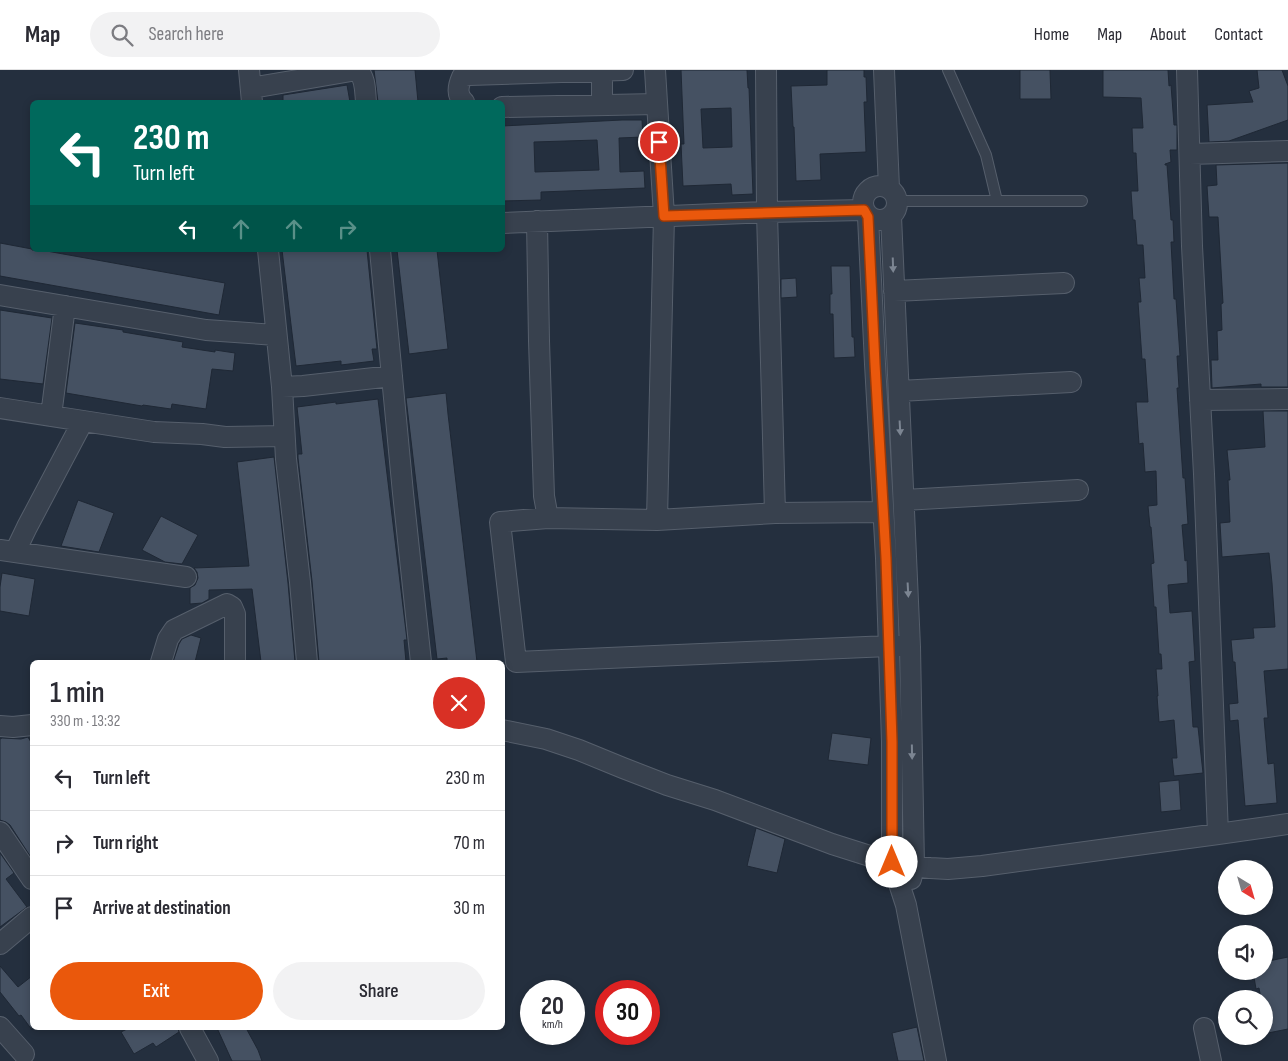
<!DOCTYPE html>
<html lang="en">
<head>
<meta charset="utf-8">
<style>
	body { margin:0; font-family:"Sofia Sans Condensed",sans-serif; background:#f2f2f3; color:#2b2b33; height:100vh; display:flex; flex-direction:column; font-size:19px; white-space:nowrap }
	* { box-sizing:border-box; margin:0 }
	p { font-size:16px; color:#7c7c81 }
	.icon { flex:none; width:28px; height:28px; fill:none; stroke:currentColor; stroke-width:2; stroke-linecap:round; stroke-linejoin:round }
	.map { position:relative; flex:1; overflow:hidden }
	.side { position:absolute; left:30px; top:590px; width:475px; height:370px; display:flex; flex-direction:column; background:#fff; border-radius:8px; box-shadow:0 2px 8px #0003 }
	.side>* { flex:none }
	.hud { position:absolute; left:30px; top:30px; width:475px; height:152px; border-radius:8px; box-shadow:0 2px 8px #0003; background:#00695c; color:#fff; overflow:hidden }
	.needle { width:32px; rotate:143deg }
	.tools { position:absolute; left:1218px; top:790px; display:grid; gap:10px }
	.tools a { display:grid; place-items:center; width:55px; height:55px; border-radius:50%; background:#fff; box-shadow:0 2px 8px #0003; font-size:25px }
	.speed { position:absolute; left:520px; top:910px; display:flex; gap:10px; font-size:25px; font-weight:700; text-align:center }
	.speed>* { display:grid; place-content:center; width:65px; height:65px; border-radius:50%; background:#fff; box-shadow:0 2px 8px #0003; line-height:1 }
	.speed small { font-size:12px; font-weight:400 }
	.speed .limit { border:8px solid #d22; background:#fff; color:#111 }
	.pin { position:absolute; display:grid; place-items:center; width:42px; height:42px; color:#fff; margin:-21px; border:2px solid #fff; border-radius:50%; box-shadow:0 1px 5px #0007 }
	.me { position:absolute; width:55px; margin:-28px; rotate:0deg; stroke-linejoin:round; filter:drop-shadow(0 0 4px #0008) }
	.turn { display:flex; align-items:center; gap:18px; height:105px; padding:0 20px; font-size:22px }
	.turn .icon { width:65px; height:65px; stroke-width:2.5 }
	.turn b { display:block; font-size:35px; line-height:42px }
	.lanes { display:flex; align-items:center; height:48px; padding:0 20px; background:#0003; justify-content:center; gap:25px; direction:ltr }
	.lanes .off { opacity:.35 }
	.round { display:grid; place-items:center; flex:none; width:52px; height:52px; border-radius:26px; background:#f2f2f3 }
	.overview { display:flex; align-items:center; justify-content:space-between; height:85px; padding:0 20px }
	h1 { font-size:30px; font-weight:600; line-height:38px }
	.cta { display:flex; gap:10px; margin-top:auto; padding:10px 20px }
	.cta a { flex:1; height:58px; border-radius:30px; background:#ea580c; color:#fff; font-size:20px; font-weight:600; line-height:58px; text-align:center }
	.cta a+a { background:#f2f2f3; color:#2b2b33 }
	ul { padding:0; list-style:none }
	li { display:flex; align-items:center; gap:15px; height:65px; padding:0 20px; border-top:1px solid #e1e1e2 }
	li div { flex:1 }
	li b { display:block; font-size:19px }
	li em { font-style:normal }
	header { display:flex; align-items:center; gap:30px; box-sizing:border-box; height:70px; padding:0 25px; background:#fff; border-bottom:1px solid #e1e1e2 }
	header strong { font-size:24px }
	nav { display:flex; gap:28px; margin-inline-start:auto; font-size:18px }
	.search { width:350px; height:45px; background:#f2f2f3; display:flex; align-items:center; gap:12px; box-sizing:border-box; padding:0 18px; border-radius:28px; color:#7c7c81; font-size:19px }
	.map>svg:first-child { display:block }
	.building { fill:#455162; stroke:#1f2835; fill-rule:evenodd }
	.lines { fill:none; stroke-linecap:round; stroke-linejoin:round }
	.lane-casing { stroke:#565f6c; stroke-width:12 }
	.street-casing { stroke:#565f6c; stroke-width:22 }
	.lane { stroke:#38414e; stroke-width:10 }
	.street { stroke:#38414e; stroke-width:20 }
	.oneway { fill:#7c8592 }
	.route-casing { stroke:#983908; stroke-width:12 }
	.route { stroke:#ea580c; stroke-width:9 }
</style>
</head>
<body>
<header>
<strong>Map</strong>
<div class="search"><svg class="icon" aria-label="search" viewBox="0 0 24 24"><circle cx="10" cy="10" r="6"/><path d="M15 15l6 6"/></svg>Search here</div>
<nav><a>Home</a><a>Map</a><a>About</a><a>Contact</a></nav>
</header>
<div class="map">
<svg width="1288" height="991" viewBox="0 0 1288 991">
	<rect width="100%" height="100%" fill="#242f3e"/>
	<path class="building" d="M374 0H415L418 32H378Z
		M681 0H747L748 18H749L753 124 732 125 731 114 683 116 681 74H684ZM731 38 732 77 703 78 701 39Z
		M827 0H864V7H866L867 32H864L866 82 820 84 821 110 796 111 794 57H793L791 16 827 15Z
		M1020 0H1050L1051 29H1020Z
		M1103 0H1168L1169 16 1171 15 1174 55H1177V80H1170L1171 92 1165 94V95H1167L1171 150H1173L1174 172H1171L1174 229H1176L1180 286H1177L1179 318H1177L1183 408H1185L1188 454 1182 455 1185 491 1187 490 1188 513 1168 515 1170 543 1192 541 1195 591 1189 592 1190 608 1193 657H1198L1203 703 1174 706 1172 688H1177L1174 650 1159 652 1157 626H1158L1156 599H1162L1161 584H1159L1156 537H1154L1151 494 1154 493 1151 457H1150L1148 436 1157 435 1156 401 1145 402 1143 373 1139 374 1136 332H1148L1145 289H1142L1138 232H1141L1139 208H1145L1143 175H1137L1135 150H1133L1131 121H1138L1136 83H1133L1132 58H1143L1141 28 1103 27Z
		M1257 0H1282L1288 16V50L1229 71 1209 72 1207 35 1253 32 1249 21 1259 18Z
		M347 15 350 32H283V25Z
		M622 50H642L643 67 619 68 620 102 644 101 645 118 541 122V130L502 131V56ZM597 70 599 100 535 102 534 72Z
		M1288 93V317H1261V314L1212 318 1211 290H1218L1217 261 1222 260 1221 234 1223 233 1218 147H1209L1207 116 1217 115 1216 95Z
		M0 173 32 179V180H41L225 213 219 245 0 206Z
		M282 180H367L377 279H372L374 291 341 295V291L296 296Z
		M397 180H437L448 279 409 284Z
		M831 196H850L852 267H854L855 287 834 288 833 244H830V224H832Z
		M796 208 797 227 781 228V209Z
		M0 240 52 248 43 314 0 309Z
		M75 253 123 260V262L183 272 182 277 215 282V280L235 283 233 301 212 299 206 339 172 334 171 339 143 335 142 336 66 323Z
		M446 323 448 344 477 592H447V588L437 589 415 404 406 328Z
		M378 329 407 570H404L406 592H319L312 511 298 388V384H302L297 337 336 332V334Z
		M1263 341H1288V599L1264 601 1268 648H1264L1268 694 1274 693 1277 733 1245 736 1238 650 1230 651 1229 634 1238 633 1235 592H1233L1231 570 1254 568 1253 558 1275 557 1272 513 1269 483 1222 487 1220 453 1230 452 1228 410H1230L1227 380 1265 377Z
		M274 387 288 513 295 592H261L252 519 209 520V529L202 533 190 534V518L195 515 198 508 197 502 194 498 249 496 237 392Z
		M78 430 114 443 99 482 61 476Z
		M161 446 198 465 182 494 165 492 142 480Z
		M2 503 35 509 29 546 0 541V517Z
		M191 565 201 568 195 592H173L179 574 182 569Z
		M832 663 871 668 868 695 828 690Z
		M28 667 32 674V789L10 755 6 752 0 750V669L2 668 21 669Z
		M1179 710 1181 740 1161 742 1159 712Z
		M756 758 785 769 777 803 747 796Z
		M0 783 14 803 6 809 27 837 0 857Z
		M1288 887V959L1268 963 1264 941V929H1261L1259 918 1256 919 1253 901H1264V892Z
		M0 896 18 917 32 906V960L21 945 19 946 0 922Z
		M917 957 924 991H898L892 963Z
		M129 958H178L179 962 156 977 153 973 134 984 121 962Z
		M217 958H246L258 980 262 991H232Z"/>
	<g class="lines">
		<defs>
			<path id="lane" d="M948 0 986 85 997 131
				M897 131H1082"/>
			<path id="street" d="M249 0 252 32
				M655 0 664 146 657 450
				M766 0 767 142 775 443
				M884 0 889 118
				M1187 0 1192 176 1204 404 1218 764
				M251 18 357 0C366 7 365 22 366 32
				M464 32C456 25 458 16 462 7L469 5 623 0
				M602 35V1
				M502 37 657 34
				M1190 84 1288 81
				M863 133a17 17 0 1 1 34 0a17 17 0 1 1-34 0Z
				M891 146 910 577 914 797 911 809
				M868 147 875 294 886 488 892 672V792L906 835 936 991
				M537 151 539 271 544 426 548 448 657 450 775 443 883 442
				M502 153 767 142 864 140
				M268 180 282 317 303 316 392 306
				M380 180 403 423 421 592
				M894 221 1064 213
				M0 225 206 260 276 265
				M282 317 286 389 300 512 307 592
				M899 321 1071 312
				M1200 330 1288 329
				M0 338 154 362 202 364 225 367 284 366
				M51 346 65 236
				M904 430 1078 420
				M548 448 500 452 516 592 889 576H901
				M0 480 186 507
				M15 482 27 457 83 351
				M161 592 168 569 174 560 227 534 232 537 235 544V592
				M0 656 13 657 32 655
				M502 660 546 669 579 680 623 698 667 715 715 730 832 774 873 787 902 795 930 798 948 799 982 796 1218 764 1288 754
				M0 762 32 809
				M0 874 32 847
				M0 957 24 984
				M190 958 208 991
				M1204 958 1211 991"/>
		</defs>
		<use href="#lane" class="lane-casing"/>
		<use href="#street" class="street-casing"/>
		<use href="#lane" class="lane"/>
		<use href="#street" class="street"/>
	</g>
	<defs><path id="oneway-solid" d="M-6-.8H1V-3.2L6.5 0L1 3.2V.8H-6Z" transform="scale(1.25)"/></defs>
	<g class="oneway">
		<use href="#oneway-solid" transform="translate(893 195) rotate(88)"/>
		<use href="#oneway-solid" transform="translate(900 358) rotate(87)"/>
		<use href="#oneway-solid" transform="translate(908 520) rotate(87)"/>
		<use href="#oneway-solid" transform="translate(912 682) rotate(89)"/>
	</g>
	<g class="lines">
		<defs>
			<path id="route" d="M659 72 664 146 864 140 868 147 875 294 886 488 892 672V792"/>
		</defs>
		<use href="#route" class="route-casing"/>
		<use href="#route" class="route"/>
	</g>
</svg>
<div class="tools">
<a><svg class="needle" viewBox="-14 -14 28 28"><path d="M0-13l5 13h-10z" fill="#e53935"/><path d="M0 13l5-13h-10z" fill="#7c7c81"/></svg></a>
<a><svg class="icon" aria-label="sound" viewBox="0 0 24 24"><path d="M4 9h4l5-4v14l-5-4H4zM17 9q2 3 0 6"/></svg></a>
<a><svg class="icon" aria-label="search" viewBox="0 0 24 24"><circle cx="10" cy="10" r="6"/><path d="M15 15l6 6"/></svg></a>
</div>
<div class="speed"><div>20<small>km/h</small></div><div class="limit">30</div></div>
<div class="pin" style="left:659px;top:72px;background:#d93025"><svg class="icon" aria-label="arrive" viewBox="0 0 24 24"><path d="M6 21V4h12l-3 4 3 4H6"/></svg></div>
<svg class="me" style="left:892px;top:792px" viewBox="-20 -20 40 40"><circle r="19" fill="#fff"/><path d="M0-13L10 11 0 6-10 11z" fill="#ea580c"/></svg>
<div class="hud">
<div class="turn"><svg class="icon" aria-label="left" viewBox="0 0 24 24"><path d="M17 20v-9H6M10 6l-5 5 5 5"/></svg><div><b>230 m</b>Turn left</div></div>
<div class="lanes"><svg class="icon" aria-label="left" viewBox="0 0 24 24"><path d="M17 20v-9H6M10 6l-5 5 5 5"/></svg><svg class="icon off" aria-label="ahead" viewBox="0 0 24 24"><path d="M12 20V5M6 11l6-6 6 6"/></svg><svg class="icon off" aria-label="ahead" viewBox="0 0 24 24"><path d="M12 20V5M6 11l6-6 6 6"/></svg><svg class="icon off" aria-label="right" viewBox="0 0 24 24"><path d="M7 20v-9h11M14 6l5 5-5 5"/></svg></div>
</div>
<section class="side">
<div class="overview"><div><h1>1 min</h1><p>330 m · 13:32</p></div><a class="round" style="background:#d93025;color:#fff"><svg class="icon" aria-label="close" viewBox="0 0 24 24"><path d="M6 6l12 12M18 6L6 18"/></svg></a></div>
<ul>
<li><svg class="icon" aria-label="left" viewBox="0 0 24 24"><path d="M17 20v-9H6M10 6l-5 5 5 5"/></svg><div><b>Turn left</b></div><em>230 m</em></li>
<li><svg class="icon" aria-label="right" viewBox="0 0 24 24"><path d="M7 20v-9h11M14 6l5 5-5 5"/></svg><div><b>Turn right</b></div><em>70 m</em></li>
<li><svg class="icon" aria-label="arrive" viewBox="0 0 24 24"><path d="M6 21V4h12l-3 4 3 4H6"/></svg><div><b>Arrive at destination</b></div><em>30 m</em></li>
</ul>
<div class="cta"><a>Exit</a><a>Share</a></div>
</section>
</div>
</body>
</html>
